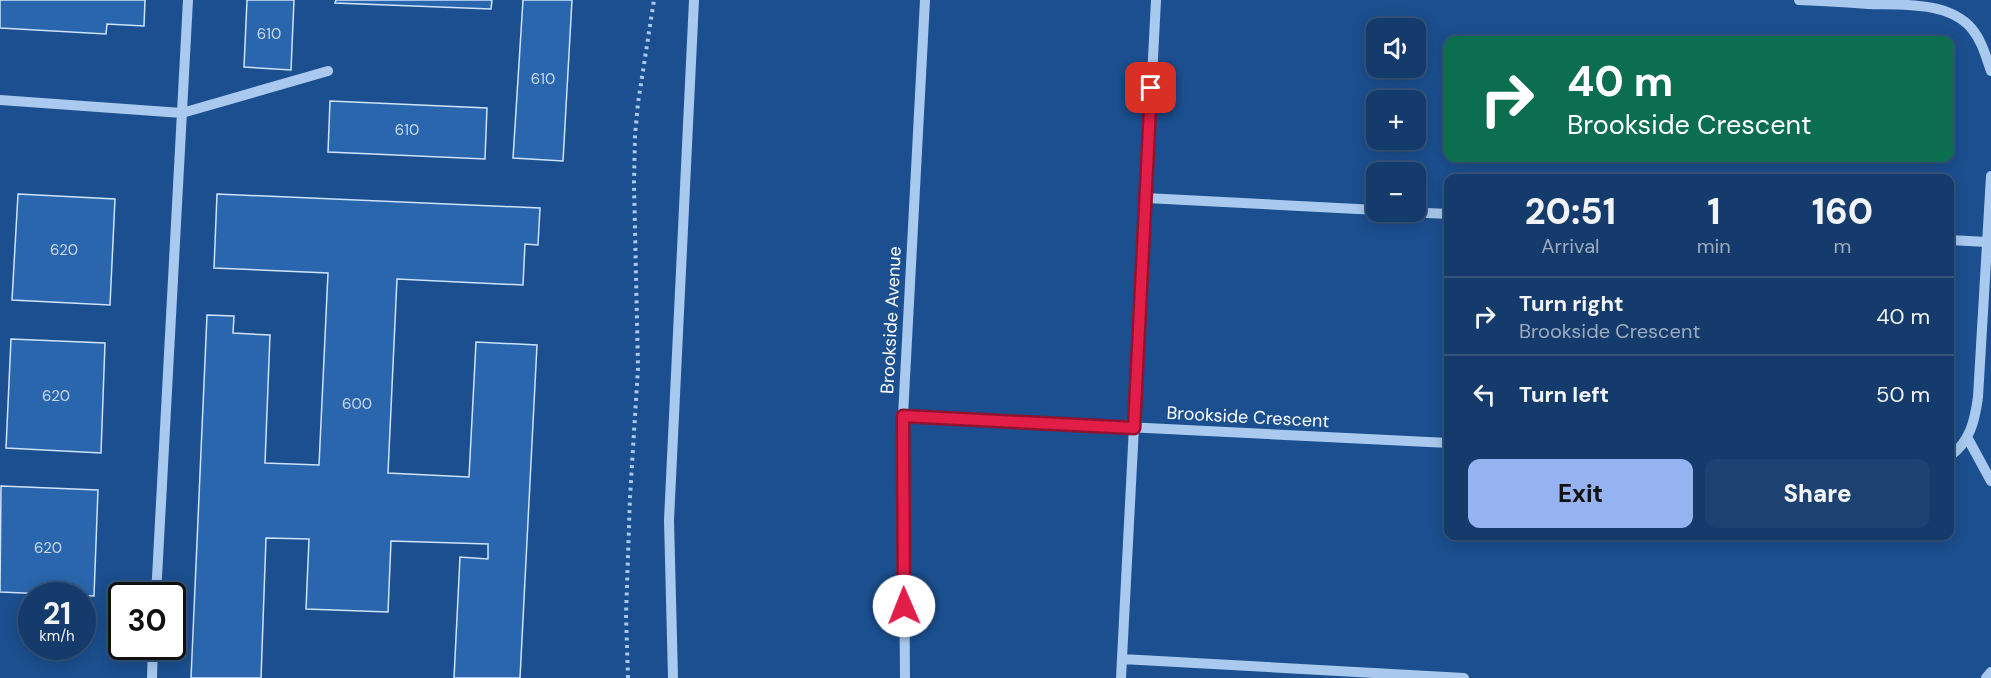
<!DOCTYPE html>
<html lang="en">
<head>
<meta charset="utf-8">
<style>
	body { margin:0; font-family:"DM Sans",sans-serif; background:#1d4271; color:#f1f3f6; height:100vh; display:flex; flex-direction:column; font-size:22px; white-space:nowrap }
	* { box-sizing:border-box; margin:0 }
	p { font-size:20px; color:#9dadc1 }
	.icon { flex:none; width:33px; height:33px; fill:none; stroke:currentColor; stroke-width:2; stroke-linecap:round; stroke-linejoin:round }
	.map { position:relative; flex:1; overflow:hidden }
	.panel { position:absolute; left:1444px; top:174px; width:510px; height:366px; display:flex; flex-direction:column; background:#143b6b; border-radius:12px; box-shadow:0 3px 15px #0003,0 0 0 2px #33557e }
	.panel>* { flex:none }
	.guide { position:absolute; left:1444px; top:36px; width:510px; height:126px; border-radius:12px; box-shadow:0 3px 15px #0003,0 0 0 2px #33557e; background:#0b6e4f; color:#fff; overflow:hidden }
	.controls { position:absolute; left:1366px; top:18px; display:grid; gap:12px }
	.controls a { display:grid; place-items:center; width:60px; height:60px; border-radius:12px; background:#143b6b; box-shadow:0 3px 15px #0003,0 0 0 2px #33557e; font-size:30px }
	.speed { position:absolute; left:18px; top:582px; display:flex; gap:12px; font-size:30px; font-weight:700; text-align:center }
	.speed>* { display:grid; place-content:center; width:78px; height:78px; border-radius:50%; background:#143b6b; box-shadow:0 3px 15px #0003,0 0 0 2px #33557e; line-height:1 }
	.speed small { font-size:15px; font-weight:400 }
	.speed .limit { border:3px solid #111; border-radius:9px; background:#fff; color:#111 }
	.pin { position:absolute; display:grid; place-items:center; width:51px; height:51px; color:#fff; margin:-26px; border-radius:12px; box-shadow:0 3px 9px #0006 }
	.me { position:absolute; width:66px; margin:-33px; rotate:359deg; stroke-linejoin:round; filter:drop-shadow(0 0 4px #0008) }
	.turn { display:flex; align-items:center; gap:21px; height:126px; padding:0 24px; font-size:27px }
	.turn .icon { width:78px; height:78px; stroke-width:2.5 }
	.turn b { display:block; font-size:42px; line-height:51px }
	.eta { display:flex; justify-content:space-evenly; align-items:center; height:102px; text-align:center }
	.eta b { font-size:36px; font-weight:800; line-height:42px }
	.button { display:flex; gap:12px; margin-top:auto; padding:12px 24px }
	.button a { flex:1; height:69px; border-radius:12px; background:#95b2f1; color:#111; font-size:24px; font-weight:800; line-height:69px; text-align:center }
	.button a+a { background:#1d4271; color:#f1f3f6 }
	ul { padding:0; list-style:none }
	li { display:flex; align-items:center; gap:18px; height:78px; padding:0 24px; border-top:2px solid #33557e }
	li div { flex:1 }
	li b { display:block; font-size:22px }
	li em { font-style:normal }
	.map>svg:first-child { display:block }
	.building { fill:#2a66ad; stroke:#cfe3fa; stroke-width:1.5 }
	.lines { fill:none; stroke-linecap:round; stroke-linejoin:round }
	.path { stroke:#a9c9ee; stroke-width:4; stroke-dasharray:3 4.5; stroke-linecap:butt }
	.minor { stroke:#a9c9ee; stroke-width:10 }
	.route-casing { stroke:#92132f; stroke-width:15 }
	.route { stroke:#e11d48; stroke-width:10 }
	.labels { text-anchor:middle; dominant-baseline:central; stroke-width:6; stroke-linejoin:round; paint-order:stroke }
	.number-label { font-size:15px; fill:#cad9ea }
	.street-label { font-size:18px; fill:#fff; stroke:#1b4f8f }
</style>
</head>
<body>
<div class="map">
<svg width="1991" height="678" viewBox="0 0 1991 678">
	<rect width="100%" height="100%" fill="#1b4f8f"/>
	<path class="building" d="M0 0H145L144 26 107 24 106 34 0 28Z
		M247 0H294L291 70 244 67Z
		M336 0H492L491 9 335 3Z
		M523 0H572L563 161 513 158Z
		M330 101 487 108 485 159 328 152Z
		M18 194 115 199 110 305 12 300Z
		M217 194 540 208 538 245 525 244 523 285 397 279 388 473 469 477 476 342 537 345 520 678H454L460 557 488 559V544L391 541 388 612 306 609 309 539 266 538 261 678H191L207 315 234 316 233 333 270 335 265 463 319 465 328 273 214 268Z
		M11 339 105 343 101 453 6 448Z
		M1 486 98 490 94 596 0 592Z"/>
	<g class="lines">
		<path class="path" d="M628 678 626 615 630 497 638 368 634 183 635 135 638 103 654 0"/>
		<path class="minor" d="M1799 0C1822 1 1845 2 1868 4 1901 5 1949 1 1972 29 1982 41 1986 57 1991 71
			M0 100 182 113 328 71
			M1146 198 1377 210
			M1404 212 1449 214
			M1950 240 1987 242
			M903 416 1449 443
			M1967 437 1991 481
			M1950 456C1970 442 1975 420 1978 397L1991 176
			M156 596 188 0
			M1122 659 1464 678
			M152 678 153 646
			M673 678 669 520 694 0
			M905 678 903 416 925 0
			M1121 678 1156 0
			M1986 678 1991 672"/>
	</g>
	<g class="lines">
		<defs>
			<path id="route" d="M904 606 903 416 1134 428 1151 88"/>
		</defs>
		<use href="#route" class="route-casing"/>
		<use href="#route" class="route"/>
	</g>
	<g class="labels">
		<g class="number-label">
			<text x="269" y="34">610</text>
			<text x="543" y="79">610</text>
			<text x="407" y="130">610</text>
			<text x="64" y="250">620</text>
			<text x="56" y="396">620</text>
			<text x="357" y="404">600</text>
			<text x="48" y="548">620</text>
		</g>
		<g class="street-label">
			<text transform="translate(891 320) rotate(-87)">Brookside Avenue</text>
			<text transform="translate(1248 417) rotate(3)">Brookside Crescent</text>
		</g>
	</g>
</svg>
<div class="controls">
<a><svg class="icon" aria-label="sound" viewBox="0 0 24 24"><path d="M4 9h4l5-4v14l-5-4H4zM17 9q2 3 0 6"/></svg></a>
<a>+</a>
<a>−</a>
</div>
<div class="speed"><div>21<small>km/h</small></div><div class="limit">30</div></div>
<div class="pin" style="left:1151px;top:88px;background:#d93025"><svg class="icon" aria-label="arrive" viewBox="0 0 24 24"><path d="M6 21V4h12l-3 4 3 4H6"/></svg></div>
<svg class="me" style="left:904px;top:606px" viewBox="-20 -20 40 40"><circle r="19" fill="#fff"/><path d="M0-13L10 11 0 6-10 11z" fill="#e11d48"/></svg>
<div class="guide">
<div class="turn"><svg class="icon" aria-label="right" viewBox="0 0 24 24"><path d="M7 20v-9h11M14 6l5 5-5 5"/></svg><div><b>40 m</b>Brookside Crescent</div></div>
</div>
<section class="panel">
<div class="eta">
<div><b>20:51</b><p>Arrival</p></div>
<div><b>1</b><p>min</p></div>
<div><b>160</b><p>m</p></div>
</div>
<ul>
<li><svg class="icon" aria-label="right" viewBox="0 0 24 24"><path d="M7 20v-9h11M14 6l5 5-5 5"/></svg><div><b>Turn right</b><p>Brookside Crescent</p></div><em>40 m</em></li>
<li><svg class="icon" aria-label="left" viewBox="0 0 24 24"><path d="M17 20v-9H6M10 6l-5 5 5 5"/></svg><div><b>Turn left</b></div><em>50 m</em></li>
</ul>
<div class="button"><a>Exit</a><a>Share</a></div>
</section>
</div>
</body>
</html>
